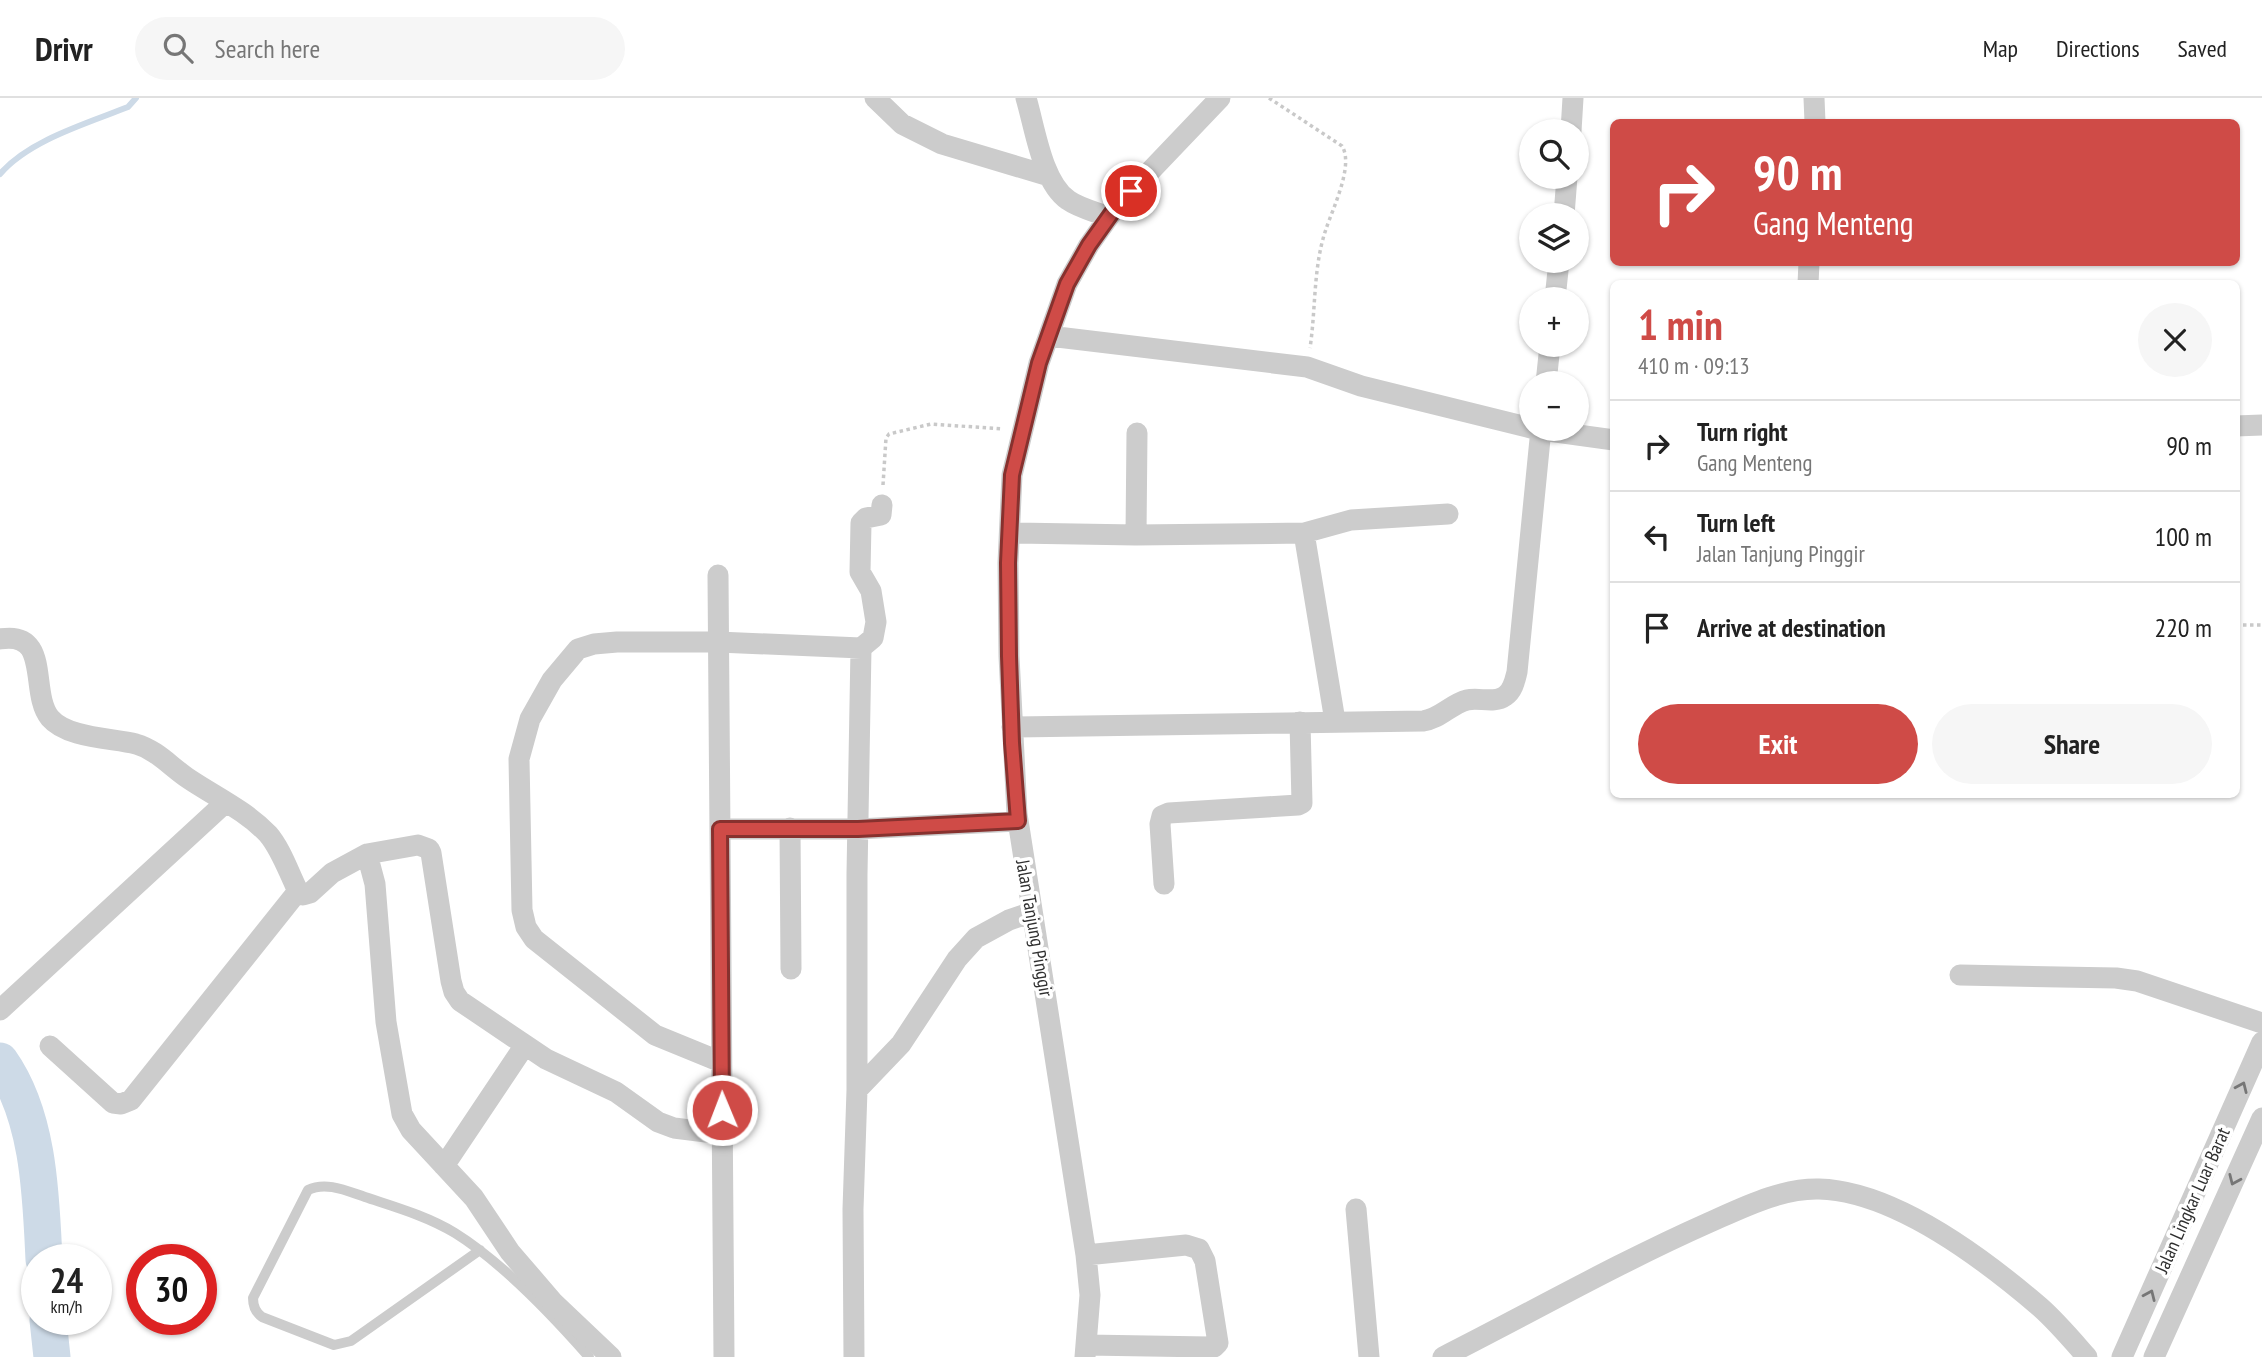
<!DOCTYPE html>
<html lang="en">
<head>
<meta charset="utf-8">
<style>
	body { margin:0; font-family:"PT Sans Narrow",sans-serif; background:#f6f6f6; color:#222; height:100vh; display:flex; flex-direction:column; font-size:26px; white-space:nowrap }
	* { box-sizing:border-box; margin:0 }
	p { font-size:23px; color:#767676 }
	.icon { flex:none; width:38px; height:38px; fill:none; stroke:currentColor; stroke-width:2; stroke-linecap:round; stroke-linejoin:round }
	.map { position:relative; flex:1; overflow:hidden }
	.sheet { position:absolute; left:1610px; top:182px; width:630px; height:518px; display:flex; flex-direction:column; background:#fff; border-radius:10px; box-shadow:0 2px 5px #0004 }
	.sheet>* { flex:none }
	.banner { position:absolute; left:1610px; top:21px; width:630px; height:147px; border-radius:10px; box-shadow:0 2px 5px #0004; background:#cf4b47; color:#fff; overflow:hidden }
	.fabs { position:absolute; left:1519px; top:21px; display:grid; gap:14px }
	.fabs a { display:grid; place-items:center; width:70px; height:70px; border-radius:50%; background:#fff; box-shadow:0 2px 5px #0004; font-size:35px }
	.speed { position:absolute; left:21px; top:1146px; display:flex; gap:14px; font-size:35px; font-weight:700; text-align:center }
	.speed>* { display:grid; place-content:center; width:91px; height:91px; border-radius:50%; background:#fff; box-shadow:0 2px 5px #0004; line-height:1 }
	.speed small { font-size:18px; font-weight:400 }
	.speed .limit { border:10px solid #d22; background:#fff; color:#111 }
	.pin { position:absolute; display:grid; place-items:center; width:60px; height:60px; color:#fff; margin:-30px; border:4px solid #fff; border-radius:50%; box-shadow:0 2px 7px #0007 }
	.me { position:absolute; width:77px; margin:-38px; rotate:359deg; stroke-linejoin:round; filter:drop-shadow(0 0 5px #0008) }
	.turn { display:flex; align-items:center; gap:24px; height:147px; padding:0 28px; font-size:32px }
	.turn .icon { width:91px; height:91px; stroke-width:2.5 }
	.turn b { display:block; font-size:49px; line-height:60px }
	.round { display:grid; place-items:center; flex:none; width:74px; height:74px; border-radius:37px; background:#f6f6f6 }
	.headline { display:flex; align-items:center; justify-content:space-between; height:119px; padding:0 28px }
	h1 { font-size:42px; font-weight:600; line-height:52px; color:#cf4b47 }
	.action { display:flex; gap:14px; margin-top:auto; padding:14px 28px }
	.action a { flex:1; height:80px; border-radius:42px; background:#cf4b47; color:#fff; font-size:28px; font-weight:600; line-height:80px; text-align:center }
	.action a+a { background:#f6f6f6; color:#222 }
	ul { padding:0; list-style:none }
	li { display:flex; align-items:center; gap:21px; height:91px; padding:0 28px; border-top:2px solid #e0e0e0 }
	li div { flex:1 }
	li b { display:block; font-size:26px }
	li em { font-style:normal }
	header { display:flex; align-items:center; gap:42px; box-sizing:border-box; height:98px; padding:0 35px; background:#fff; border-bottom:2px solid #e0e0e0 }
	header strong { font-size:33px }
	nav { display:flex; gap:38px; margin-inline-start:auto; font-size:24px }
	.search { width:490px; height:63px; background:#f6f6f6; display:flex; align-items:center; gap:18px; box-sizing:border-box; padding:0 24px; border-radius:38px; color:#767676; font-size:26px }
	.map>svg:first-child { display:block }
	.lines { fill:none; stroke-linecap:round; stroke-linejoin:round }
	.stream { stroke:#cddae7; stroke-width:6 }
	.river { stroke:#cddae7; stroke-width:37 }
	.path { stroke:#c9c9c9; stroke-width:3.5; stroke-dasharray:3.5 3.5; stroke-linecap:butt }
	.service { stroke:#ccc; stroke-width:10 }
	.minor { stroke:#ccc; stroke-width:21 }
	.oneway { stroke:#767676 }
	.route-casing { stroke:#87312e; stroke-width:18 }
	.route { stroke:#cf4b47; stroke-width:12 }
	.labels { text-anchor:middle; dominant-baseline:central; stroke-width:7; stroke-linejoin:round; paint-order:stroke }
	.street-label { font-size:19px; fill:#2f2f2f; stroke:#fff }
</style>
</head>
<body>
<header>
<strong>Drivr</strong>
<div class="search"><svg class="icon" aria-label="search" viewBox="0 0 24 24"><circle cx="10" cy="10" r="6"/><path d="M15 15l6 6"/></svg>Search here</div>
<nav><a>Map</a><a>Directions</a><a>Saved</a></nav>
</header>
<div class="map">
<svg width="2262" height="1259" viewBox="0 0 2262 1259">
	<rect width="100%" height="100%" fill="#fff"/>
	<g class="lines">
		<path class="stream" d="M0 76C29 42 88 25 128 9L136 0"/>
		<path class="river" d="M0 963C39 1018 41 1097 44 1162
			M48 1222 52 1259"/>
		<path class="path" d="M1269 0 1342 48C1354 67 1333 110 1326 131 1313 169 1316 210 1310 250
			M883 387 886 340 889 336 931 326 1003 331
			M2236 527H2262"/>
		<path class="service" d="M480 1152 351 1243 334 1247 262 1219C255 1214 253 1208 253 1200L308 1092C326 1083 347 1093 365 1099 395 1109 427 1118 455 1135 500 1163 553 1218 589 1259"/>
		<path class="minor" d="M875 0 902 26 942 46 1049 78
			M1026 0C1035 30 1042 84 1068 102 1079 110 1096 114 1109 119
			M1814 0 1815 24
			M1571 33 1573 0
			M1564 117 1567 79
			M1808 186 1809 164
			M1555 201 1559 163
			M1049 238 1307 269 1361 288 1531 330
			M1546 285 1550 247
			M2236 328 2262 327
			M1534 331 1614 342
			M1010 435 1136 437 1304 435 1351 422 1448 416
			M1304 435 1335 623
			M1136 437 1137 335
			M718 477 724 1259
			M0 541C52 532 29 595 50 620 67 640 111 640 136 646 157 652 171 669 189 681 216 699 246 713 268 736 281 751 289 775 298 793L303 797 310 795 332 775 367 756 375 786 386 924 402 1016 411 1032 474 1100 510 1154 553 1204 611 1259
			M861 550 873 540 876 524 871 493 860 474 861 425 866 420 881 417 882 407
			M1012 629 1423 623C1440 621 1451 606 1467 602 1479 599 1494 606 1505 598 1513 593 1515 582 1517 574L1541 331
			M790 730 791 871
			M720 731H858L1018 723
			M367 756 418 747 429 751 431 755 451 883 454 894 460 903 546 961 616 994 658 1024 674 1030 722 1036
			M1164 786 1160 726 1162 718 1169 715 1298 707 1302 705 1300 624
			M1960 877 2116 880 2137 883 2262 925
			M0 912 226 704
			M50 948 113 1005 121 1006 131 1002 298 793
			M721 964 655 937 534 841 526 829 522 812 519 661 530 621 552 582 578 551 594 546 617 544H718L861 550 857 776V992L853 1111 854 1259
			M857 992 901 946 957 861 976 840 1009 822 1032 814
			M444 1068 525 947
			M1356 1111 1369 1259
			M1086 1157 1186 1147 1199 1151 1205 1163 1218 1245 1214 1249H1209L1087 1247
			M1085 1259 1090 1197 1086 1157 1017 716 1009 558 1008 465 1012 377 1039 265 1067 186 1089 147 1116 109 1220 0
			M1443 1259C1532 1214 1618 1165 1708 1125 1742 1110 1781 1090 1819 1091 1894 1093 1984 1161 2040 1209 2057 1224 2072 1242 2087 1259
			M2122 1259 2262 944
			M2154 1259 2262 1020"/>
	</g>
	<defs><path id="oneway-chevron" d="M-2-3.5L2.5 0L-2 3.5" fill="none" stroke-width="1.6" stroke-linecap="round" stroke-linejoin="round" transform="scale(1.75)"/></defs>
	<g class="oneway">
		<use href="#oneway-chevron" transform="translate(2242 989) rotate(-66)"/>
		<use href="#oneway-chevron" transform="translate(2234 1082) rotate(114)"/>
		<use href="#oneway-chevron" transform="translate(2150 1197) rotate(-66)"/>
	</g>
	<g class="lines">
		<defs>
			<path id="route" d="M722 1012 720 731H858L1018 723 1012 645 1009 558 1008 465 1012 377 1039 265 1067 186 1089 147 1116 109 1131 93"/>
		</defs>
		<use href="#route" class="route-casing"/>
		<use href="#route" class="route"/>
	</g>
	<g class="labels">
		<g class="street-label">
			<text transform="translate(1035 830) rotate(80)">Jalan Tanjung Pinggir</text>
			<text transform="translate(2192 1102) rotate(-66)">Jalan Lingkar Luar Barat</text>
		</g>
	</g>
</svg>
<div class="fabs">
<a><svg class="icon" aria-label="search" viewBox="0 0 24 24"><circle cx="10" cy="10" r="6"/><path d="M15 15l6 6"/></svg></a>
<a><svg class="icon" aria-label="layers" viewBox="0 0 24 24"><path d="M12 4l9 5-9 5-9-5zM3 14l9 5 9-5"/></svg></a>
<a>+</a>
<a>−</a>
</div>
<div class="speed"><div>24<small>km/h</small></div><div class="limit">30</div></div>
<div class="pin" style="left:1131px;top:93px;background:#d93025"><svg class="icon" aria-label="arrive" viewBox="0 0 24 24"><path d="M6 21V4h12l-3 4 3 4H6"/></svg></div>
<svg class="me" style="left:722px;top:1012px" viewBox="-20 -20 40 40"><circle r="17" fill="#cf4b47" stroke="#fff" stroke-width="3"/><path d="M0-11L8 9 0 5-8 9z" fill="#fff"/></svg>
<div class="banner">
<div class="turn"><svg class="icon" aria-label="right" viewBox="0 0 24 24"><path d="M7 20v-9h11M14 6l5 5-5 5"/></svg><div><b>90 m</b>Gang Menteng</div></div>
</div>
<section class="sheet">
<div class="headline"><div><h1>1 min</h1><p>410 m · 09:13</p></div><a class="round"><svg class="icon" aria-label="close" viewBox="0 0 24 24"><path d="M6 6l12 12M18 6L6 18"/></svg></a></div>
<ul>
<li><svg class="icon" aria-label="right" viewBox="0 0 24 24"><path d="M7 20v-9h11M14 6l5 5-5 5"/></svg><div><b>Turn right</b><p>Gang Menteng</p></div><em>90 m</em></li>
<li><svg class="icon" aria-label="left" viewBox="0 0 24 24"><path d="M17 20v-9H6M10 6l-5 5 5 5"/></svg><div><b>Turn left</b><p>Jalan Tanjung Pinggir</p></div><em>100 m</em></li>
<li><svg class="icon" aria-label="arrive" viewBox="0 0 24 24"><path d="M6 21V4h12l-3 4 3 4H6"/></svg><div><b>Arrive at destination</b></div><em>220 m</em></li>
</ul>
<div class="action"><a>Exit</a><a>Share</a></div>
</section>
</div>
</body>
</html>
